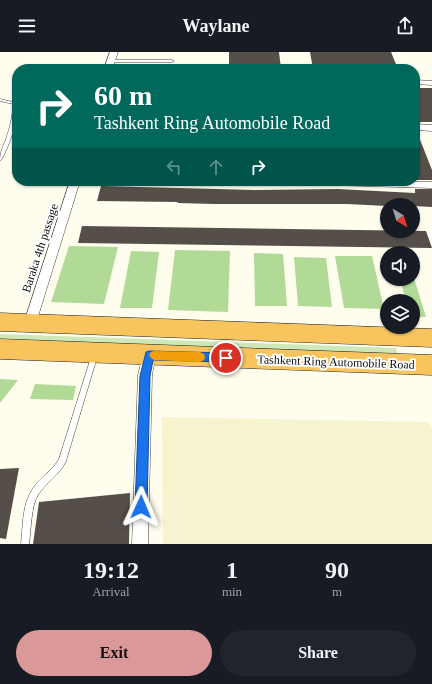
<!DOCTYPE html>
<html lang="en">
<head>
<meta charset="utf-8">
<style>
	body { margin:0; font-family:"Times New Roman",serif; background:#20242c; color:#f1f3f6; height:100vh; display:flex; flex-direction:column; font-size:15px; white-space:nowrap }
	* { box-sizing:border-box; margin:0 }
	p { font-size:13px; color:#9ea1a6 }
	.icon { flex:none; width:22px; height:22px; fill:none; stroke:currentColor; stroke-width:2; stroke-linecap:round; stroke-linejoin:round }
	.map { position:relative; height:492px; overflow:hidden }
	.details { display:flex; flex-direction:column; background:#171b24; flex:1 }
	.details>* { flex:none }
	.guide { position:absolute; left:12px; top:12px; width:408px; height:122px; border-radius:16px; box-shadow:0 1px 3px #0004; background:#00695c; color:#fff; overflow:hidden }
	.needle { width:26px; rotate:142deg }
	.buttons { position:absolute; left:380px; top:146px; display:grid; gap:8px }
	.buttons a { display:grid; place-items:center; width:40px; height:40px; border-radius:50%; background:#171b24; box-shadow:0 1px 3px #0004; font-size:20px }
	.pin { position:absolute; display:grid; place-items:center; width:34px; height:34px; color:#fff; margin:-17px; border:2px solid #fff; border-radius:50%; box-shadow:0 1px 4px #0007 }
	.me { position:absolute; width:44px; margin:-22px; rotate:1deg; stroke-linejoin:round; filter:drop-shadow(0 0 3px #0008) }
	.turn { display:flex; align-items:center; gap:14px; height:84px; padding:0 16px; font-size:18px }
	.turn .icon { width:52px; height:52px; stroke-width:2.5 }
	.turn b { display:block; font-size:28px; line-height:34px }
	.lanes { display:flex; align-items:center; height:38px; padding:0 16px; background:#0003; justify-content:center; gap:20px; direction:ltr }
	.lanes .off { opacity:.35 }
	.eta { display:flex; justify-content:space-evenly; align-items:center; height:68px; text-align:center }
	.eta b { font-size:24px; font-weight:600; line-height:28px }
	.primary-button { display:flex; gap:8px; margin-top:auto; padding:8px 16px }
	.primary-button a { flex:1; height:46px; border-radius:24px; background:#da9898; color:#111; font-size:16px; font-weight:600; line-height:46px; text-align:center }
	.primary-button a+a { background:#20242c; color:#f1f3f6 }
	header { display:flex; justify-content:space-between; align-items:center; height:52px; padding:0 16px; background:#171b24; font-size:18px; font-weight:600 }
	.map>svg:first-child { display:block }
	.farmland { fill:#f5f4ce }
	.green { fill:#cee9b7 }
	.forest { fill:#b0da96 }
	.building { fill:#564f49 }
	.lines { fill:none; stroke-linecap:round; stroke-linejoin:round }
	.service-casing { stroke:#404040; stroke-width:1 }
	.minor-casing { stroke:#404040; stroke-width:1 }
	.trunk-casing { stroke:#1e1e1e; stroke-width:1 }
	.service { fill:#fff; fill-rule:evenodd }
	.minor { fill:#fff; fill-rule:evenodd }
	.trunk { fill:#f7c45d; fill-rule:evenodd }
	.route { fill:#1a73e8; stroke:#114b97 }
	.slow { fill:#f59e0b }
	.labels { text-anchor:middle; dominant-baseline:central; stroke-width:4; stroke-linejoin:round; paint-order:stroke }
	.street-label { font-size:12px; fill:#0d0d0d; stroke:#fff }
</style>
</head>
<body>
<header><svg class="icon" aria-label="menu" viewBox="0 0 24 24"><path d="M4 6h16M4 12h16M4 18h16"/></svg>Waylane<svg class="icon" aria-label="share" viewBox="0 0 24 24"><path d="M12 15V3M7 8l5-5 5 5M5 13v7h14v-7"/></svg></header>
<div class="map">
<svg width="432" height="492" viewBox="0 0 432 492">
	<rect width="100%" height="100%" fill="#fffded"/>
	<path class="farmland" d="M162 365 428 370 432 377V492H163Z"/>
	<path class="green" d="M0 282 396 296 398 306 0 291Z"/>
	<path class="forest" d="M69 194 118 195 104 252 51 250Z
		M175 198 230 199 228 260 168 258Z
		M131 199 159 200 152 256H120Z
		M254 201 283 202 287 254H255Z
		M335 204H372L384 257 344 256Z
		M294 205 326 206 332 255 298 254Z
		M413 223 426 265H413V249H406L400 227H413Z
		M0 327 18 328 0 351Z
		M35 332 76 334 73 348 30 347Z"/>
	<path class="building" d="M229 0H279L281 17H229Z
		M310 0H391L398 17H313Z
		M415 36H432V70H415Z
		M415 80H417L432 118V128H415Z
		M101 134 255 138 338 137 415 141V137H432V155L413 154V153H387V154L347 152H214L177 151 178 150 97 149Z
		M82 174 426 179 432 196 78 191Z
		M19 416 6 487 0 486V417Z
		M130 441 129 492H33L39 450Z"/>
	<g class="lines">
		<defs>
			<path id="service" d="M110 8H172L174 9 172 10H111L109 9Z
				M0 47 17 51C17 71 11 89 2 107L0 109C0 100 3 95 6 87 10 75 13 64 13 52L0 49Z
				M95 299 97 300 98 302 66 409C60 423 46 430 38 443 31 453 31 479 29 492H21C23 475 22 453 32 438 39 426 52 419 59 407L92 302 93 300Z"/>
			<path id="minor" d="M110 0H118L112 17H104Z
				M415 28 432 29V33L415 32Z
				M415 72 432 73V79L415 78Z
				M70 129H80L36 271 34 275 30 276 26 275 24 271Z
				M293 129 432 130V136L298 132Z
				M149 297 154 299 156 303 152 323 148 492H132L138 323 144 299Z"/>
			<path id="trunk" d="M0 261 432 277V295L0 279Z
				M0 287 432 303V323L0 307Z"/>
		</defs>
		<use href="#service" class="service-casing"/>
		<use href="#minor" class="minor-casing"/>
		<use href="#trunk" class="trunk-casing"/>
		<use href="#service" class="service"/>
		<use href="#minor" class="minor"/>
		<use href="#trunk" class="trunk"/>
	</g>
	<path class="route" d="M149 299 226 301 230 303 231 306 230 309 226 310 153 308 150 324 147 455 145 459 141 461 136 459 135 455 140 324 146 300Z"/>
	<path class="slow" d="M154 299 200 300 204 302 205 305 204 308 200 310 154 308 151 306 149 303 151 300Z"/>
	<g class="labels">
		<g class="street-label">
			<text transform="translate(40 196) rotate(-72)">Baraka 4th passage</text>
			<text transform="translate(336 310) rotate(2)">Tashkent Ring Automobile Road</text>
		</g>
	</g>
</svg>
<div class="buttons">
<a><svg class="needle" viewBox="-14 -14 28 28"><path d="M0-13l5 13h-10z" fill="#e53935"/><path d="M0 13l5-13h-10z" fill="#9ea1a6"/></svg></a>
<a><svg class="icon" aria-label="sound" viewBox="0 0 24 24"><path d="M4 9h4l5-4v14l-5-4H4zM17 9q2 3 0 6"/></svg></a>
<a><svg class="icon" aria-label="layers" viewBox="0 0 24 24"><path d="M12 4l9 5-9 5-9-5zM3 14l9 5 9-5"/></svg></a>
</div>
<div class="pin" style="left:226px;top:306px;background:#d93025"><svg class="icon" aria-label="arrive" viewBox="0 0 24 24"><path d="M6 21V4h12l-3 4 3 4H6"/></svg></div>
<svg class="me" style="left:141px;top:455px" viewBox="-20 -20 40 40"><path d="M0-17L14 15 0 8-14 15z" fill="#1a73e8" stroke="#fff" stroke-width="4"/></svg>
<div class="guide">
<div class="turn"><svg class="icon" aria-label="right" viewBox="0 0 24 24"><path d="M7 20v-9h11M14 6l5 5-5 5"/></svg><div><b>60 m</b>Tashkent Ring Automobile Road</div></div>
<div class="lanes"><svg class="icon off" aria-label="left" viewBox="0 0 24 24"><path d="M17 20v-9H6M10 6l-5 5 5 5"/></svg><svg class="icon off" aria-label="ahead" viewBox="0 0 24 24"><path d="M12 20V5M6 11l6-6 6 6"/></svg><svg class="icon" aria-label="right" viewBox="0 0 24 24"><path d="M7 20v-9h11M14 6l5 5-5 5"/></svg></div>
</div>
</div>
<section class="details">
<div class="eta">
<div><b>19:12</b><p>Arrival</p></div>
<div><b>1</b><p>min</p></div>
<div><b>90</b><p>m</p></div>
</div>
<div class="primary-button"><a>Exit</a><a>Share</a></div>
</section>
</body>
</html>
